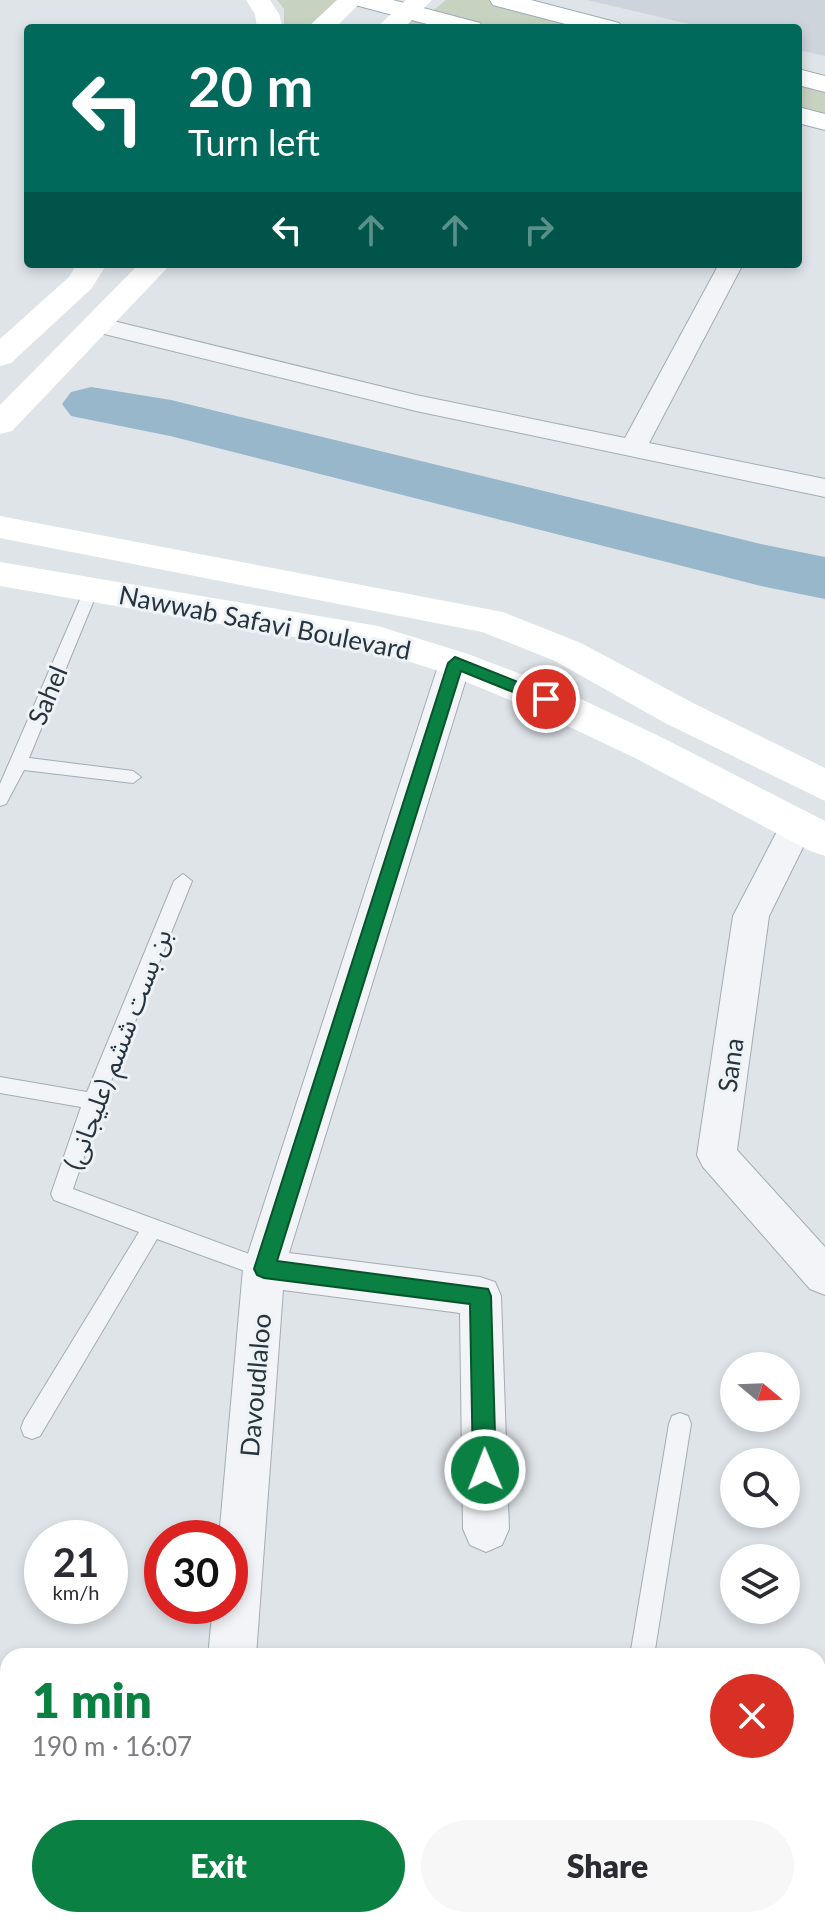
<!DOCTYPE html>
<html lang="en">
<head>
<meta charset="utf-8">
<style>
	body { margin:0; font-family:Lato,"Noto Sans Arabic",sans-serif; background:#f7f7f7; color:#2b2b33; height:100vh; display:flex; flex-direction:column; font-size:30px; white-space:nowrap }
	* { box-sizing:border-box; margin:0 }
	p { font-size:26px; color:#7c7c81 }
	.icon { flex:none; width:44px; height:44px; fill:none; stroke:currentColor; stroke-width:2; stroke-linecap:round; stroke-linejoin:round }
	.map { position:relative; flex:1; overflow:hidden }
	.sheet { position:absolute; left:0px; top:1648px; width:826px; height:280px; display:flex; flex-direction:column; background:#fff; border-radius:24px 24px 0 0; box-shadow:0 4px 12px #0003 }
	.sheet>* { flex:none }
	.hud { position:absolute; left:24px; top:24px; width:778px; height:244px; border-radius:8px; box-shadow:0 4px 12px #0003; background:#00695c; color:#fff; overflow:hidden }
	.needle { width:52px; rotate:109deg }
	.tools { position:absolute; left:720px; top:1352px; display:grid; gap:16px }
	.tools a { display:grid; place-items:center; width:80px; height:80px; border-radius:50%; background:#fff; box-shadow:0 4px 12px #0003; font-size:40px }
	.speed { position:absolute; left:24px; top:1520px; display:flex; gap:16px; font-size:40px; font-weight:700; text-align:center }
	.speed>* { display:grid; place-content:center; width:104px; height:104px; border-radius:50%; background:#fff; box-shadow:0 4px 12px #0003; line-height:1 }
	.speed small { font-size:20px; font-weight:400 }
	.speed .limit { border:12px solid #d22; background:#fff; color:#111 }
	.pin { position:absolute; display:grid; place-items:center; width:68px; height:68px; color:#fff; margin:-34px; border:4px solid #fff; border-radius:50%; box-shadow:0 2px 8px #0007 }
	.me { position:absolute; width:88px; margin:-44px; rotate:359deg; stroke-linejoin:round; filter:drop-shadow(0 0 6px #0008) }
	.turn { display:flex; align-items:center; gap:28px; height:168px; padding:0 32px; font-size:36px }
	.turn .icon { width:104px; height:104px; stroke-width:2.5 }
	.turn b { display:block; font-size:56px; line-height:68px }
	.lanes { display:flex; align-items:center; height:76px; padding:0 32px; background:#0003; justify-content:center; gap:40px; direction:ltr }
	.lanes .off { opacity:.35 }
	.round { display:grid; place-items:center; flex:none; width:84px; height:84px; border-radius:42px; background:#f7f7f7 }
	.summary { display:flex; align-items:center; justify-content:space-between; height:136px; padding:0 32px }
	h1 { font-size:48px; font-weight:800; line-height:60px; color:#0b8043 }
	.action { display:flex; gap:16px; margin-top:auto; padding:16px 32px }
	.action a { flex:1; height:92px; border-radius:48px; background:#0b8043; color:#fff; font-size:32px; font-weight:800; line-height:92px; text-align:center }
	.action a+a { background:#f7f7f7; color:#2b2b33 }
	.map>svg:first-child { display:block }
	.built { fill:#cdd4db }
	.green { fill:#c7d3c0 }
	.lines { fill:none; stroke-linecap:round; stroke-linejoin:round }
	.river { fill:#98b7ca; fill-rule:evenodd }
	.service-casing { stroke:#a4acb3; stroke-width:2 }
	.minor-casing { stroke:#a4acb3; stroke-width:2 }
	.primary-casing { stroke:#9eaab5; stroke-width:2 }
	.service { fill:#f2f4f7; fill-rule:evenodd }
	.minor { fill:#f2f4f7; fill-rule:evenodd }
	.secondary { fill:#fff; fill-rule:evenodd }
	.primary { fill:#fff; fill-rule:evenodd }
	.route { fill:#0b8043; stroke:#07532c; stroke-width:2 }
	.labels { text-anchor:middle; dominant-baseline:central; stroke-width:6; stroke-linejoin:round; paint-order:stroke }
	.street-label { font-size:26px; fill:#273440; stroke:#eef3f6 }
</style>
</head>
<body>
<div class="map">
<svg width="825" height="1928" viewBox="0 0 825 1928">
	<rect width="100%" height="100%" fill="#dfe4e9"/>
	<path class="built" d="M587 0H825V56L798 50V28H706Z"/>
	<path class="green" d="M277 0H338L309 28H284V9Z
		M446 0H502L610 28H389L407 11 426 16Z
		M798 77 825 84V122L798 115Z"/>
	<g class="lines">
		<path class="river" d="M91 387 171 400 761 544 825 557V599L761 586 170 436 71 416 62 404 71 392Z"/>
		<defs>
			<path id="service" d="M92 583 99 588 29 758 133 771 141 777 133 783 24 770 6 804 0 806V784L85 588Z
				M183 874 192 881 103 1101 73 1189 271 1262 274 1269 271 1276 264 1278 157 1239 40 1436 32 1439 24 1436 21 1428 24 1420 139 1232 54 1200 51 1194 81 1107 0 1093V1077L87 1092 174 881Z
				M680 1413 688 1416 691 1424 654 1656H630L669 1424 672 1416Z"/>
			<path id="minor" d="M719 264H743L649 443 825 479V497L416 411 88 330 84 325 88 320 97 317 416 395 625 438Z
				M455 652 466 655 471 663 289 1253 480 1277 495 1282 501 1296 509 1529 502 1545 486 1552 470 1545 463 1529 460 1313 283 1290 256 1656H208L213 1606H230V1538H219L243 1269 439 663 444 655Z
				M797 812 809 816 814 825 769 916 737 1150 825 1247V1295L810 1289 703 1167 697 1155 733 916 785 816Z
				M156 1920H208L206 1928H154Z"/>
			<path id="primary" d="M352 0H393L480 23 484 28H442L355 5Z
				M490 0H531L619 23 623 28H581L493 5Z
				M798 69 825 76V92L798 85Z
				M798 107 825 114V130L798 123Z"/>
		</defs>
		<use href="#service" class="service-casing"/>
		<use href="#minor" class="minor-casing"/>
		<use href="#primary" class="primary-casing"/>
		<use href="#service" class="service"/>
		<use href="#minor" class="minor"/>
		<path class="secondary" d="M246 0H270L279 14 283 28H257L255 14Z
			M337 0H363L335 28H307Z
			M406 0H432L404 28H376Z
			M77 264H107L91 289 11 363 0 366V339L69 277Z
			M139 264H171L12 431 0 434V405Z
			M0 516 503 612 581 643 693 703 825 768V801L665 723 555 661 482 632 0 538Z
			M0 562 378 626 468 654 560 689 665 739 825 821V856L810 851 637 759 532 709 442 672 375 651 0 586Z"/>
		<use href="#primary" class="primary"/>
	</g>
	<path class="route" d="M455 657 551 695 554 699 551 703H540L461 671 277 1261 488 1289 491 1296 496 1470 493 1478 485 1482 477 1478 473 1470 470 1304 264 1278 257 1275 254 1269 448 663Z"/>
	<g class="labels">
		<g class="street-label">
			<text transform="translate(265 622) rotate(11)">Nawwab Safavi Boulevard</text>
			<text transform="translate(47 695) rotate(-67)">Sahel</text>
			<text transform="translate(117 1049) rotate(-69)">بن بست ششم (علیجانی)</text>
			<text transform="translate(730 1065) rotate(-82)">Sana</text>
			<text transform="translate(255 1385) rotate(-85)">Davoudlaloo</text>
		</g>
	</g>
</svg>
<div class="tools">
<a><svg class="needle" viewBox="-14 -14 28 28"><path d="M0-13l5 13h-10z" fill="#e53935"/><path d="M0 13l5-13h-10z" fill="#7c7c81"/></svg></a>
<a><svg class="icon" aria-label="search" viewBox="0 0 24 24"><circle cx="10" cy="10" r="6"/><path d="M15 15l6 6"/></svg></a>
<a><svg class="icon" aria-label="layers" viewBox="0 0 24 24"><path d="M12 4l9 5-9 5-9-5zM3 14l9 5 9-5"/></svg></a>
</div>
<div class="speed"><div>21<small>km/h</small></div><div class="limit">30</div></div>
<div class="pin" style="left:546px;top:699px;background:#d93025"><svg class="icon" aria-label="arrive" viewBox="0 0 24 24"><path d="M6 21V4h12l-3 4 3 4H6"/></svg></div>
<svg class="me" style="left:485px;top:1470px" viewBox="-20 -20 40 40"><circle r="17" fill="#0b8043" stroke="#fff" stroke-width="3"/><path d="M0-11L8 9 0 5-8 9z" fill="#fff"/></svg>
<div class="hud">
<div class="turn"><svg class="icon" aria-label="left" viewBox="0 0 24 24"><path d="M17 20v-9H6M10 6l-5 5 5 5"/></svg><div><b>20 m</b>Turn left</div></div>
<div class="lanes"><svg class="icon" aria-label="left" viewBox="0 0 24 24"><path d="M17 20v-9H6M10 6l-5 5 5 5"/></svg><svg class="icon off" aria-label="ahead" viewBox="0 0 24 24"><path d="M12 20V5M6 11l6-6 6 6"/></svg><svg class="icon off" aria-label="ahead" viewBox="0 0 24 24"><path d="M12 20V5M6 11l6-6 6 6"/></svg><svg class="icon off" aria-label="right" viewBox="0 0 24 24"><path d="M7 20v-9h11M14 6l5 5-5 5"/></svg></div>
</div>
<section class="sheet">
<div class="summary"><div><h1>1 min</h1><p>190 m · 16:07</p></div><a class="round" style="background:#d93025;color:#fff"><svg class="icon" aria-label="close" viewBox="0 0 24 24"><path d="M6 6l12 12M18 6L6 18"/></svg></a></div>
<div class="action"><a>Exit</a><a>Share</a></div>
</section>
</div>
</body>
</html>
